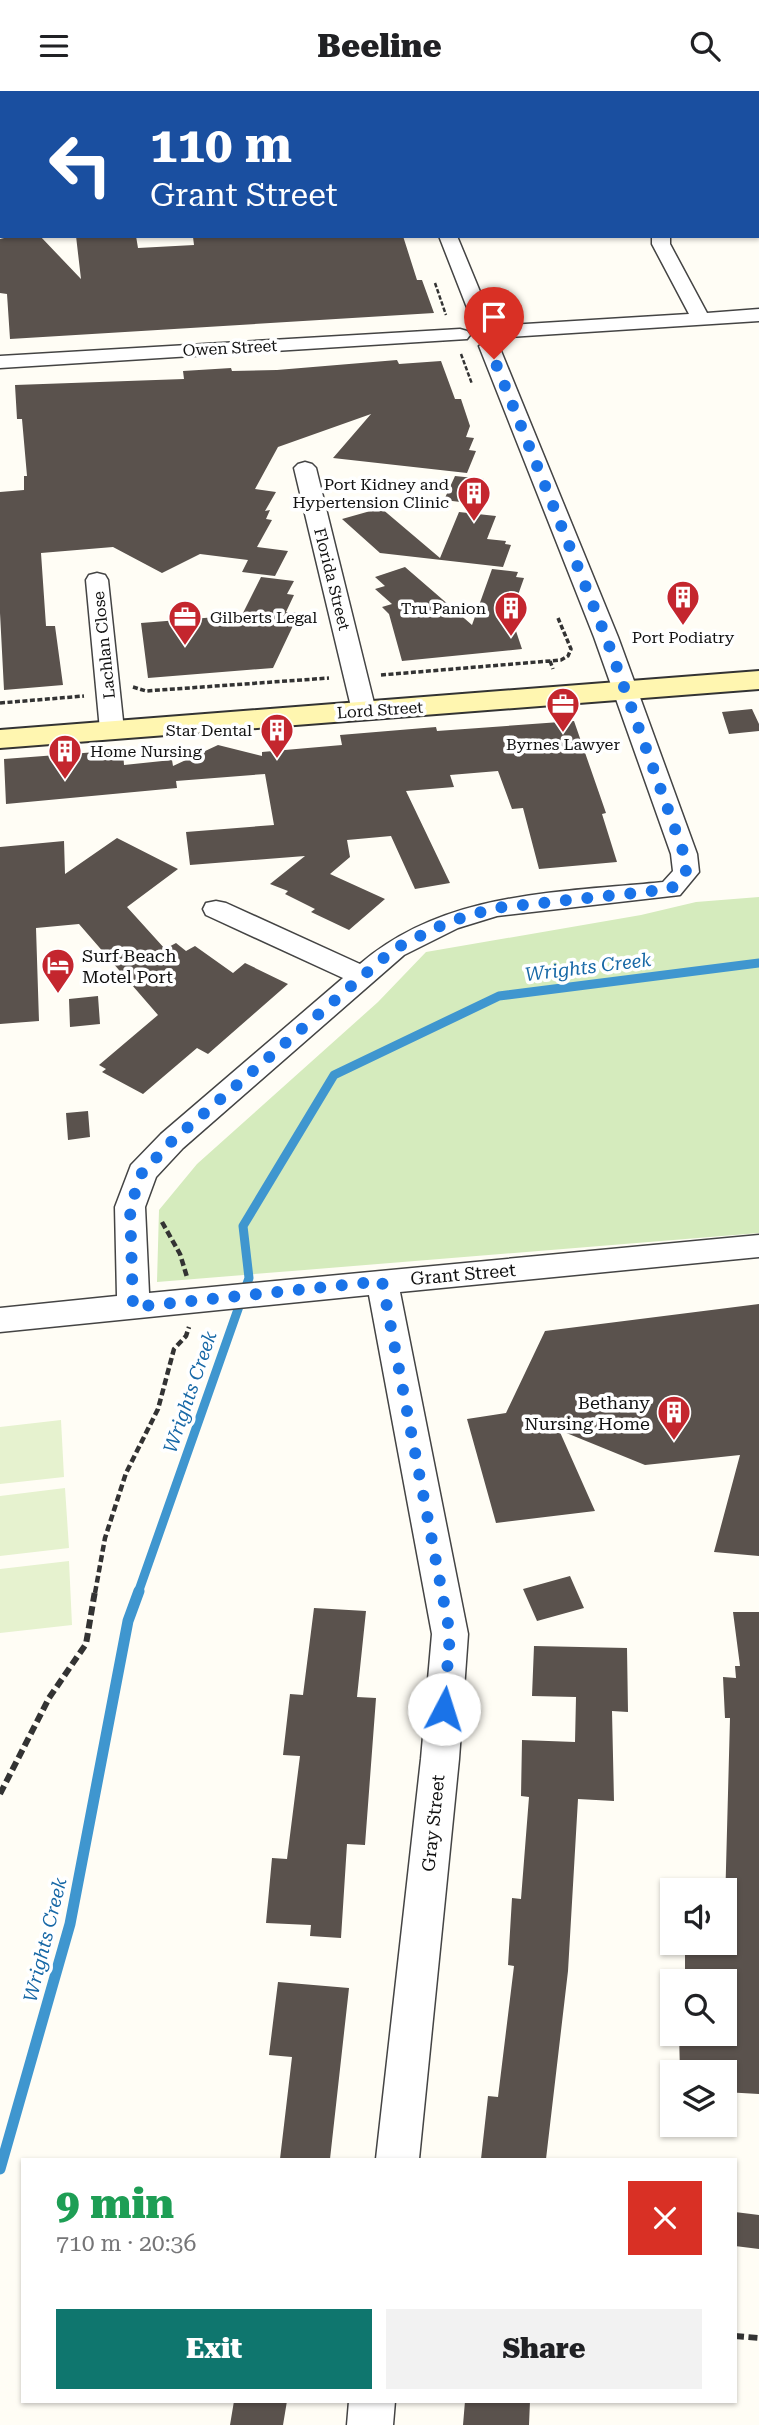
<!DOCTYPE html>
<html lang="en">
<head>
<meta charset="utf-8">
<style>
	body { margin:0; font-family:"Roboto Serif",serif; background:#f2f2f2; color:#202124; height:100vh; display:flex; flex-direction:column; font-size:26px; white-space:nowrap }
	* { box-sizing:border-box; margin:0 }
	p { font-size:23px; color:#757577 }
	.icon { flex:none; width:38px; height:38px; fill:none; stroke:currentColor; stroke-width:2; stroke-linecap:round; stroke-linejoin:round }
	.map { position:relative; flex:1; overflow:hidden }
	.drawer { position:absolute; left:21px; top:2067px; width:716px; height:245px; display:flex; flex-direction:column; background:#fff; border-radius:0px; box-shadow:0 2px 5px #0004 }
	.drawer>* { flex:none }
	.top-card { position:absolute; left:0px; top:0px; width:760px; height:147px; box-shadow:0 2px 5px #0004; background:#1a4fa0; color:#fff; overflow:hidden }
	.fabs { position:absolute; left:660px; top:1787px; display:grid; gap:14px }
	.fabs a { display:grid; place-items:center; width:77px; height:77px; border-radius:0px; background:#fff; box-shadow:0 2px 5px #0004; font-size:35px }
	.pin { position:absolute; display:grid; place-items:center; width:60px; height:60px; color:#fff; margin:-72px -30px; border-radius:50% 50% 50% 0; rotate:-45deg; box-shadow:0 0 7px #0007 }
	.pin .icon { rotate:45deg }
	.me { position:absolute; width:77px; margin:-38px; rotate:5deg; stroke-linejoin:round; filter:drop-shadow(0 0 5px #0008) }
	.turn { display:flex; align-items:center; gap:24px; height:147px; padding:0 35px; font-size:32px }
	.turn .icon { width:91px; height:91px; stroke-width:2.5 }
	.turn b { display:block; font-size:49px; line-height:60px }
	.round { display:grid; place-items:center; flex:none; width:74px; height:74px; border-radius:0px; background:#f2f2f2 }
	.headline { display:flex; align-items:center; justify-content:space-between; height:119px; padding:0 35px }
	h1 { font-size:42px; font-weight:800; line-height:52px; color:#1e9e55 }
	.button { display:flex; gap:14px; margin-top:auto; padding:14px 35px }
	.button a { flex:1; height:80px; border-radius:0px; background:#0f766e; color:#fff; font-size:28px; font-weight:800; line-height:80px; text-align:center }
	.button a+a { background:#f2f2f2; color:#202124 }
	header { display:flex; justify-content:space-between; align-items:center; height:91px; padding:0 35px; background:#fff; font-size:32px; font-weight:800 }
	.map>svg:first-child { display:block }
	.green { fill:#d5ebbd }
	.pitch { fill:#e6f2cf }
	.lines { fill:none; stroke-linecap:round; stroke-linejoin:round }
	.stream-far1 { stroke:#3f96cf; stroke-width:9 }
	.stream { stroke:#3f96cf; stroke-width:11 }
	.building { fill:#5a524d }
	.street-casing { stroke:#444; stroke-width:3 }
	.secondary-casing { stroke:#333; stroke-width:4 }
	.path-far3 { stroke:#333; stroke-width:2.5; stroke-dasharray:4.5 2; stroke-linecap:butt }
	.path-far2 { stroke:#333; stroke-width:3.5; stroke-dasharray:5 2.5; stroke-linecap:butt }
	.path-far1 { stroke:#333; stroke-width:4.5; stroke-dasharray:7 3.5; stroke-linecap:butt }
	.path { stroke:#333; stroke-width:6; stroke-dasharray:9 4.5; stroke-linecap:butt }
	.street { fill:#fff; fill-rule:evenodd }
	.secondary { fill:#fff6b0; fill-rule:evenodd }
	.route { stroke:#1a73e8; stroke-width:12; stroke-dasharray:0 21.6 }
	.labels { text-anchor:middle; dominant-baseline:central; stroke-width:7; stroke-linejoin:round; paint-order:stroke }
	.far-street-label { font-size:16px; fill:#111; stroke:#fff }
	.far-poi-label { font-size:16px; fill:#111; stroke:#fff; text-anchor:end }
	.poi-label { font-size:18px; fill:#111; stroke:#fff; text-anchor:start }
	.street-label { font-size:18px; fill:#111; stroke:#fff }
	.water-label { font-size:19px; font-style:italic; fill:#1768a6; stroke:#fff }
</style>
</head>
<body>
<header><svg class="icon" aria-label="menu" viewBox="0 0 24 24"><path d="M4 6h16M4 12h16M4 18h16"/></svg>Beeline<svg class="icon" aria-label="search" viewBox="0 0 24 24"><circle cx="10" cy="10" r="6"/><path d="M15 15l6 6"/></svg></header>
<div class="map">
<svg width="759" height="2334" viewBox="0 0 759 2334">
	<rect width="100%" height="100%" fill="#fffdf5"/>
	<path class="green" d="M759 806V1142L157 1191 159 1119 197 1073 378 911 426 861 641 824 696 811Z"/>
	<path class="pitch" d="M61 1329 64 1386 0 1393V1336Z
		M65 1397 69 1457 0 1465V1405Z
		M69 1470 72 1534 0 1542V1478Z"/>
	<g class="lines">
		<path class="stream-far1" d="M138 1502 249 1187 243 1135 334 984 499 905 759 872"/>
		<path class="stream" d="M0 2078 70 1833 128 1530 139 1500"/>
	</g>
	<path class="building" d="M12 145H40L81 188 76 145H136L138 157 194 154 193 146 212 145H403L417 189H422L434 222 10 248 7 203 0 202V148Z
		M397 269 399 273 441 270 455 308H461L470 335 466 346 474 347 469 359 476 360 467 382 333 367 371 323 278 356 255 398 276 401 265 420 270 419 266 428 272 429 257 456 288 460 275 485 242 481 248 469 200 463 162 482 113 456 41 462 46 535H55L63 594 4 599 0 522V401L24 399V385H27L22 328H17L15 294 184 288 183 280 231 277 232 280 277 279Z
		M455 385 484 388 477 413 444 409Z
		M381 417 440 467 459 421 496 425 487 448 506 450 505 453 511 454 503 476 380 462 342 428Z
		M405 476 472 534 492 478 518 481 516 486 524 487 507 535 514 534 522 558 402 570 389 523 382 516 392 513 375 498 385 495 375 486Z
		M261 486 294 490 287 503 294 504 286 521 299 522 273 577 148 587 141 532 242 524Z
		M752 618 759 633V640L729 643 722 621Z
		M574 630 606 722 602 723 617 771 539 778 523 717 512 718 498 680 450 684 454 696 406 700 450 792 415 798 391 745 347 749 350 766 330 783 385 808 349 839 311 821 315 818 285 803 288 800 270 793 305 765 190 774 186 741 274 734 265 683 176 690 177 697 6 713 4 668 123 659 124 674 172 669 173 675 218 654 262 665V661L342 654 340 644 436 636 437 640Z
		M117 747 178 778 127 816 165 858 176 852 186 860 195 855 233 882 245 872 288 893 208 963 197 957 143 1003 102 981 106 978 99 974 158 924 79 833 36 837 39 930 0 933V756L64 750 65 783Z
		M98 905 100 933 70 936 69 908Z
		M88 1020 90 1046 68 1049 66 1022Z
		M759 1213V1465L714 1461 740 1364 645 1374 559 1339 595 1420 496 1432 467 1328 506 1322 545 1240Z
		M570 1485 584 1517 537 1530 523 1498Z
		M314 1517 366 1520 357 1606 376 1607 365 1754 347 1753 341 1847 310 1845 311 1834 266 1832 272 1767 287 1768 300 1665 283 1664 290 1603 303 1604Z
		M733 1521H759V2003L724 2001V1981H680L679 1942H724V1890H685V1852H724L730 1627H725L723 1586 736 1587 735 1575H740Z
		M534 1555 627 1557 628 1621 612 1620 614 1710 578 1708 568 1880 546 2068H481L488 2005 498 2006 514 1875 508 1874 512 1807 521 1808 529 1706 521 1705 522 1649 575 1651 576 1606 532 1605Z
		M278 1891 349 1897 330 2068H280L292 1966 269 1964Z
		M735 2121 759 2124V2158L735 2155Z
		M234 2310H287L283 2334H230Z
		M465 2310H530L529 2334H463Z"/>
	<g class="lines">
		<defs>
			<path id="street" d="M141 0H157V2H141Z
				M382 0H398L399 2H383Z
				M758 28H759V38H758Z
				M758 125H759V135H758Z
				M439 145H457L493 232 490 236 483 238 473 232Z
				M652 145H670V153L707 222 759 218V230L509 246 499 240 509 234 689 223 652 153Z
				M460 238 467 240 470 244 467 248 0 277V265Z
				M489 249 499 255 618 546 697 763 699 781 680 804 497 825 458 837 404 864 183 1057 156 1086 145 1116 149 1202 759 1144V1166L400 1201 468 1543 459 1668 419 2068H376L421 1668 432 1543 369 1204 0 1241V1217L117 1205 115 1116 131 1074 161 1043 343 887 206 824 203 818 206 812 216 810 226 812 360 873C445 800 557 802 663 791L673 780 671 763 594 546 479 255Z
				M305 371 312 373 316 377 376 620 373 625 364 627 355 625 352 620 294 377 298 373Z
				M97 482 105 484 108 489 124 639 121 644 112 646 103 644 100 639 86 489 89 484Z
				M349 2310H395L393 2334H347Z"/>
			<path id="secondary" d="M759 580V598L0 657V639Z"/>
		</defs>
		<use href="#street" class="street-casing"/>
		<use href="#secondary" class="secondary-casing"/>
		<path class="path-far3" d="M435 192 446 224
			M461 263 472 293"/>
		<path class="path-far2" d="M550 570 553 578
			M381 584 561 569 568 565 571 558 558 527
			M133 596 146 600 329 587
			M0 612 84 605"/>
		<path class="path-far1" d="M162 1131 180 1163 187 1186
			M95 1502 105 1447 126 1382 158 1318 174 1258 186 1245 189 1236"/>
		<path class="path" d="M0 1703 49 1607 86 1553 95 1500
			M735 2245 759 2247"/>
		<use href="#street" class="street"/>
		<use href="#secondary" class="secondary"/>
	</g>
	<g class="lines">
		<path class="route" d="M444 1618 450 1543 382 1190 133 1216 130 1116 142 1082 172 1050 394 858 448 831 495 817 671 798 686 781 684 763 606 546 494 268"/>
	</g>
	<defs>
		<symbol id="building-pin" viewBox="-11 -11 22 30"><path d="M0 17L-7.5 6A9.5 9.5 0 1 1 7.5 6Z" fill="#c4262e" stroke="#fff"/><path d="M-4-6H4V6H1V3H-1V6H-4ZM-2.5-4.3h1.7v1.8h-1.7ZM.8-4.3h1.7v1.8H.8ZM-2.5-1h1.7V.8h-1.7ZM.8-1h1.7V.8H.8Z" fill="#fff"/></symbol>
		<symbol id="office-pin" viewBox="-11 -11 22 30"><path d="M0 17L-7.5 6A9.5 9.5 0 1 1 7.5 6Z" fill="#c4262e" stroke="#fff"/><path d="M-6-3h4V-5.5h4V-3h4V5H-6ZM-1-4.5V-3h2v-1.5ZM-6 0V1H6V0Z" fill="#fff"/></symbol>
		<symbol id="hotel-pin" viewBox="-11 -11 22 30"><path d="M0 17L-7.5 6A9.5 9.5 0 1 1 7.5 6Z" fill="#c4262e" stroke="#fff"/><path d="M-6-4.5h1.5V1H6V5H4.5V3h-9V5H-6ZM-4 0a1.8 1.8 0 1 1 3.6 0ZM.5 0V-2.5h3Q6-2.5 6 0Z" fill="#fff"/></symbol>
	</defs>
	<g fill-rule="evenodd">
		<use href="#building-pin" x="455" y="383" width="38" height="52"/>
		<use href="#building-pin" x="664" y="487" width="38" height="52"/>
		<use href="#building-pin" x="492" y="498" width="38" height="52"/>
		<use href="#office-pin" x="166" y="507" width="38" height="52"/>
		<use href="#office-pin" x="544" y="594" width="38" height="52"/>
		<use href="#building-pin" x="258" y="620" width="38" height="52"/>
		<use href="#building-pin" x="46" y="641" width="38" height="52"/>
		<use href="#hotel-pin" x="39" y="855" width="38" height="52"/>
		<use href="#building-pin" x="655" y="1302" width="38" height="52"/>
	</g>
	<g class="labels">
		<g class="far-street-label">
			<text transform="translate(230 257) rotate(-3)">Owen Street</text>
			<text transform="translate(332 488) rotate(76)">Florida Street</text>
			<text transform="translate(104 554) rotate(-96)">Lachlan Close</text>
			<text transform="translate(380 619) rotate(-4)">Lord Street</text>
		</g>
		<g class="far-poi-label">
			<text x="449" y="393">Port Kidney and<tspan x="449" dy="18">Hypertension Clinic</tspan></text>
			<text x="486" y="517">Tru Panion</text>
			<text x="210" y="526" text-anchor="start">Gilberts Legal</text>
			<text x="683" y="546" text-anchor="middle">Port Podiatry</text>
			<text x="252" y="639">Star Dental</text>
			<text x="563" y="653" text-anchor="middle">Byrnes Lawyer</text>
			<text x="90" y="660" text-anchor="start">Home Nursing</text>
		</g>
		<g class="poi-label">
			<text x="82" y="864">Surf Beach<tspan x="82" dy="21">Motel Port</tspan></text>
			<text x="650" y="1311" text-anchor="end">Bethany<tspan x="650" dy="21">Nursing Home</tspan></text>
		</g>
		<g class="street-label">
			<text transform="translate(463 1183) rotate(-5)">Grant Street</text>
			<text transform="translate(433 1732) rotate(-84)">Gray Street</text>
		</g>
		<g class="water-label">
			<text transform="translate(588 876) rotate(-7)">Wrights Creek</text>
			<text transform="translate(190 1301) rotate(-71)">Wrights Creek</text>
			<text transform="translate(45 1849) rotate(-76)">Wrights Creek</text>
		</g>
	</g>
</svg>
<div class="fabs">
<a><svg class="icon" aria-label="sound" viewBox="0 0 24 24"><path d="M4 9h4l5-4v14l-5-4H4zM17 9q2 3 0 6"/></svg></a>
<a><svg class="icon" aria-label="search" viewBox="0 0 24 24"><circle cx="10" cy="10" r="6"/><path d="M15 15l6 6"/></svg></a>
<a><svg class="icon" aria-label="layers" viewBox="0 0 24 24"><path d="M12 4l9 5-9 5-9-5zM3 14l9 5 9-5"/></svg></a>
</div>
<div class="pin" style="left:494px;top:268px;background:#d93025"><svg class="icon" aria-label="arrive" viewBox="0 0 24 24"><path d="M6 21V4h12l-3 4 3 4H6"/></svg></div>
<svg class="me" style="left:444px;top:1618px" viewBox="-20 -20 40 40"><circle r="19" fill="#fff"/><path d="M0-13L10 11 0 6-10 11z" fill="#1a73e8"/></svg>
<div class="top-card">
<div class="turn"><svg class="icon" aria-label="left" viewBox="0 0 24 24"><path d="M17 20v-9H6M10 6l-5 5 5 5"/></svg><div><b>110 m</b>Grant Street</div></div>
</div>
<section class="drawer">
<div class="headline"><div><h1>9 min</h1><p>710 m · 20:36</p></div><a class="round" style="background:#d93025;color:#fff"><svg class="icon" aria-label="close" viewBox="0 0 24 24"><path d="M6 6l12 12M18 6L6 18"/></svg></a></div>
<div class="button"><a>Exit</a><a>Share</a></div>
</section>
</div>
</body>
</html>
